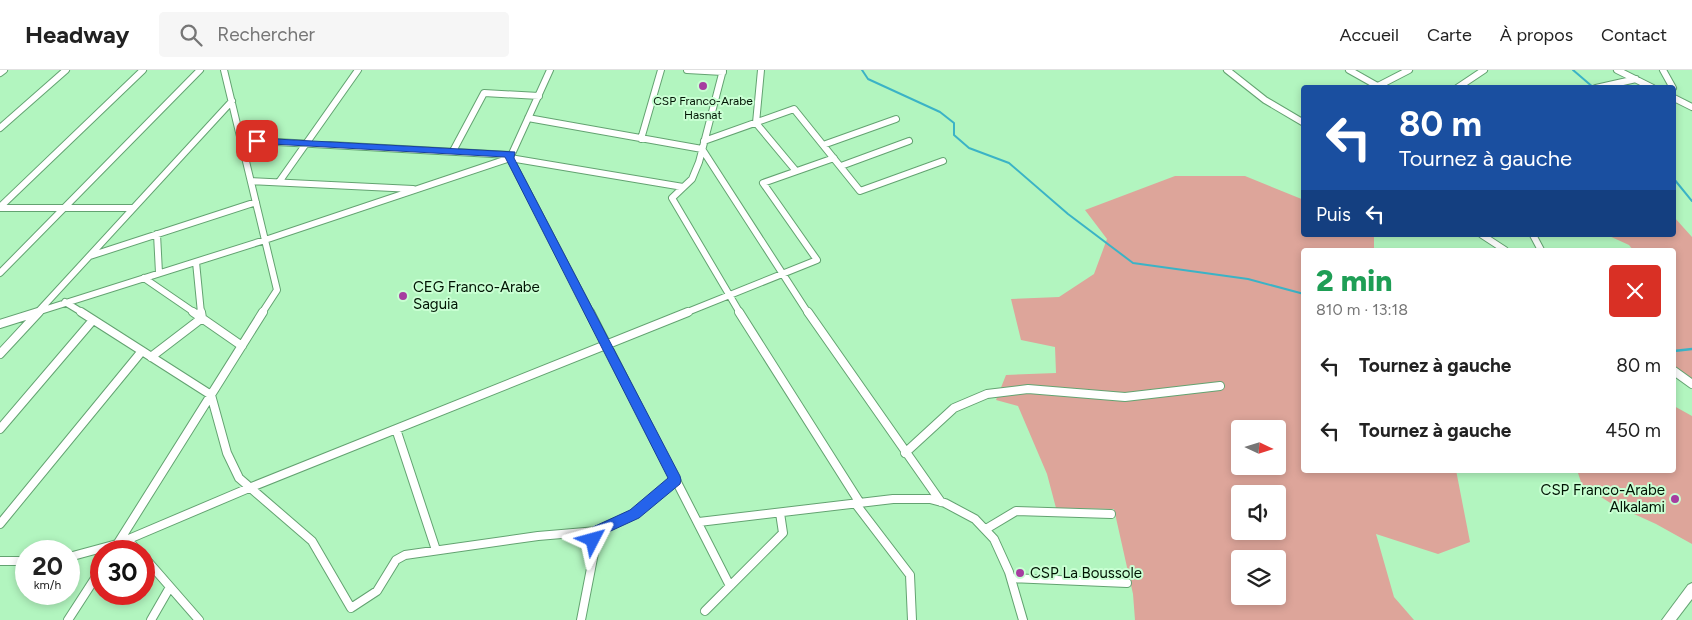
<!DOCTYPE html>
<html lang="fr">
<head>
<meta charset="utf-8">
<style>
	body { margin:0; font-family:Figtree,sans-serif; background:#f6f6f6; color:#222; height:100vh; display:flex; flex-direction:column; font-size:19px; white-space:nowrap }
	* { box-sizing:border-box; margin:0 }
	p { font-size:16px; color:#767676 }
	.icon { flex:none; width:28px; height:28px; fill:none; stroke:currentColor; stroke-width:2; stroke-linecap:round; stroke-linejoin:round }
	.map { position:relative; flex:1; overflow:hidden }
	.sheet { position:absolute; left:1301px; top:178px; width:375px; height:225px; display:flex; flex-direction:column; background:#fff; border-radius:5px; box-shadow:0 2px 8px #0003 }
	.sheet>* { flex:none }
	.top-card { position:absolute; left:1301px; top:15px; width:375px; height:152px; border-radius:5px; box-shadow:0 2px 8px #0003; background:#1a4fa0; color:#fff; overflow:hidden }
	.needle { width:32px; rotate:94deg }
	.buttons { position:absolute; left:1231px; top:350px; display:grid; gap:10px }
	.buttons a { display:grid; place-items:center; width:55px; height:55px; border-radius:5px; background:#fff; box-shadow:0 2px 8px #0003; font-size:25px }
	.speed { position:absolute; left:15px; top:470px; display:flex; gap:10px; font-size:25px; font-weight:700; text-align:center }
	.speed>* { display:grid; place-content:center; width:65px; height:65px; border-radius:50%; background:#fff; box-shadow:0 2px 8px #0003; line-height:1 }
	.speed small { font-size:12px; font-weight:400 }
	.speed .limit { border:8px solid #d22; background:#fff; color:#111 }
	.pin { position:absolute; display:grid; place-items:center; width:42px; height:42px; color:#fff; margin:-21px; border-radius:10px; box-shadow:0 2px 8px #0006 }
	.me { position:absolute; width:55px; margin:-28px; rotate:51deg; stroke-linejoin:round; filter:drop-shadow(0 0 4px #0008) }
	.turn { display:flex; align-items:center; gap:18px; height:105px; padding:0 15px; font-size:22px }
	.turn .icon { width:65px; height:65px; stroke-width:2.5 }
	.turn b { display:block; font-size:35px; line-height:42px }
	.then { display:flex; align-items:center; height:48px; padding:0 15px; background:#0003; gap:10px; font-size:19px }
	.round { display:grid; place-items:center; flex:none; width:52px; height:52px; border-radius:5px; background:#f6f6f6 }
	.overview { display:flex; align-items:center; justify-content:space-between; height:85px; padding:0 15px }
	h1 { font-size:30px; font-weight:800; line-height:38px; color:#1e9e55 }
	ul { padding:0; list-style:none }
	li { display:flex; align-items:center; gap:15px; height:65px; padding:0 15px }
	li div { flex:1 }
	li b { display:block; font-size:19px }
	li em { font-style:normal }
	header { display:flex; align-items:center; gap:30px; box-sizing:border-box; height:70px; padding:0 25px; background:#fff; border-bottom:1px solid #e0e0e0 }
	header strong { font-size:24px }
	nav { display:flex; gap:28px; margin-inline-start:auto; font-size:18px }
	.search { width:350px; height:45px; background:#f6f6f6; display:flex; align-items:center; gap:12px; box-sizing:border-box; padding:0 18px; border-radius:5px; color:#767676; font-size:19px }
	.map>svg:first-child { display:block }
	.green { fill:#dda59a; fill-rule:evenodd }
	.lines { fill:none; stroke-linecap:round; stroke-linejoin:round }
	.stream-far1 { stroke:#3bb3c6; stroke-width:2 }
	.stream { stroke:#3bb3c6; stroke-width:2.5 }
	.street-far1-casing { stroke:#63a371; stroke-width:8 }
	.street-casing { stroke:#63a371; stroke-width:10 }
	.secondary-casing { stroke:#63a371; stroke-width:2 }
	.street-far1 { stroke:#fff; stroke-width:6 }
	.street { stroke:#fff; stroke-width:8 }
	.secondary { fill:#fff; fill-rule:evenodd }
	.route { fill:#2563eb; stroke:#184099 }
	.poi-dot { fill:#a63da0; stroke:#c9ffd3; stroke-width:2 }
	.labels { text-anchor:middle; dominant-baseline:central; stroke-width:4; stroke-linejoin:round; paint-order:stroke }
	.far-poi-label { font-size:12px; fill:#001403; stroke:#c9ffd3 }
	.poi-label { font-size:15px; fill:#001403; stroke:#c9ffd3; text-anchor:start }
</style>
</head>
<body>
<header>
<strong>Headway</strong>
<div class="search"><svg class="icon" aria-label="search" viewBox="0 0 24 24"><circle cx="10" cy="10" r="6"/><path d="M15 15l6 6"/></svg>Rechercher</div>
<nav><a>Accueil</a><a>Carte</a><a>À propos</a><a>Contact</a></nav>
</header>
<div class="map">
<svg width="1692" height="550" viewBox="0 0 1692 550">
	<rect width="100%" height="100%" fill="#b2f5bf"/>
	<path class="green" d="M1175 106H1245L1304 130V165H1374V180H1304V400H1456L1470 472 1438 484 1376 464 1394 527 1414 550H1135L1133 524 1114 439 1056 438 1047 404 1018 336 996 330 1006 305 1056 303 1055 277 1021 270 1011 229 1059 227 1094 204 1107 169 1085 140ZM1240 359H1278V396H1240ZM1240 424H1278V461H1240ZM1240 489H1278V526H1240Z
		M1674 147 1692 167V309L1674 297V180H1633L1629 175 1607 165H1674Z
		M1674 336 1692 346V474L1656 454 1612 434 1582 415 1577 400H1674Z"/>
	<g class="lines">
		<path class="stream-far1" d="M862 0 868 9 940 42 954 53V65L969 78 1009 93 1068 144 1133 193 1248 209 1304 224
			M1573 0 1594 18
			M1674 109 1692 131"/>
		<path class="stream" d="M1674 281 1692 279"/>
		<defs>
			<path id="street-far1" d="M224 0 277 220 262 243
				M687 0 723 2
				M723 0 699 92 692 109 672 128 740 243
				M761 0 756 53 796 101
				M1227 0 1265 30 1304 53
				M1349 0 1381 18
				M1617 0 1653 18
				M1663 0 1673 18
				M0 3 4 0
				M1378 16 1409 0
				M1457 18 1484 0
				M1596 18 1636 9
				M1674 28 1692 37
				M528 48 702 79 808 243
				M0 58 66 0
				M641 69 661 0
				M241 70 511 85
				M704 71 794 39 860 121 943 91
				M823 75 896 49
				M453 81 484 23 539 26
				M510 88 591 243
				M510 88 550 0
				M841 96 909 71
				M251 111 413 119
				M279 112 358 0
				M0 137 143 0
				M0 138H133
				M157 164 159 203
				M1482 165 1505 180
				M1533 165 1541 180
				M90 186 256 132
				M196 192 201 243
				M0 203 200 0
				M144 208 195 243
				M65 232 83 243
				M34 243 265 170 510 88 683 117
				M37 243 232 31
				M685 243 817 190 763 113 834 88"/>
			<path id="street" d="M81 242 211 325 227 383 239 408 312 471 351 538 377 521 396 490 405 485 538 466 597 461
				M193 242 242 276
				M590 242 730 516
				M739 242 860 433
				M808 242 941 432
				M0 254 38 242
				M0 284 39 242
				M151 287 202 248 201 242
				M1674 301 1692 314
				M0 359 93 250
				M396 359 436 480
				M905 383 954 338 987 324 1028 319 1125 327 1220 316
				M855 433 910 505 912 550
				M699 452 893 429H930L945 433 975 449 994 469 1009 502 1023 550
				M0 454 142 281
				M986 459 1016 441 1111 444
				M128 470 138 481
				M113 481 263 242
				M69 487 117 474 249 418 688 242
				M144 487 199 550
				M0 491H26
				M1011 508 1127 513
				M705 541 783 463 780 443
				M68 550 101 499
				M151 550 170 517
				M581 550 594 483 593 470 597 461 634 444 675 410"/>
			<path id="secondary" d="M1692 513V529L1676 550H1662L1688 515Z"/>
		</defs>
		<use href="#street-far1" class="street-far1-casing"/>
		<use href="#street" class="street-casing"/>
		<use href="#secondary" class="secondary-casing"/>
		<use href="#street-far1" class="street-far1"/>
		<use href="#street" class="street"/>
		<use href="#secondary" class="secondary"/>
	</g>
	<path class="route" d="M257 68 515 82 514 88 680 406 681 410 680 414 639 448 602 465 598 474 593 476 589 474 587 470 593 457 630 440 668 408 505 87 254 73 253 71Z"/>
	<g class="poi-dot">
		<circle cx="703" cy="16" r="5"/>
		<circle cx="403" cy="226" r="5"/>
		<circle cx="1675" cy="429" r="5"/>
		<circle cx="1020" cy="503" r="5"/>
	</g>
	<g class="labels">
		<g class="far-poi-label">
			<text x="703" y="31">CSP Franco-Arabe<tspan x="703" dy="14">Hasnat</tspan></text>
		</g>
		<g class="poi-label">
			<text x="413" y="217">CEG Franco-Arabe<tspan x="413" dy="17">Saguia</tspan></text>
			<text x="1665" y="420" text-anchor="end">CSP Franco-Arabe<tspan x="1665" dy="17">Alkalami</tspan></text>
			<text x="1030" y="503">CSP La Boussole</text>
		</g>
	</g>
</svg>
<div class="buttons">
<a><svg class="needle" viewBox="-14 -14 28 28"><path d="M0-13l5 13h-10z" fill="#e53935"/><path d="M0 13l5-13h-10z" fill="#767676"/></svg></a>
<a><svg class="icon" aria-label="sound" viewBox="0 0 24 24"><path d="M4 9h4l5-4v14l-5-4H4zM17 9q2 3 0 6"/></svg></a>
<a><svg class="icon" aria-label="layers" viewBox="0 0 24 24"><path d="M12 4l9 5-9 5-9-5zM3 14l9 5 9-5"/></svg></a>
</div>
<div class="speed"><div>20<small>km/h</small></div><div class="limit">30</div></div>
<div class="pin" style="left:257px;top:71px;background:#d93025"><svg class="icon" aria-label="arrive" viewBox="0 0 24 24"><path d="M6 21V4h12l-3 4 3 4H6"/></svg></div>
<svg class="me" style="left:593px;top:470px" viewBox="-20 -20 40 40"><path d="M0-17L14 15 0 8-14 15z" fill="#2563eb" stroke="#fff" stroke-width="4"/></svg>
<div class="top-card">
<div class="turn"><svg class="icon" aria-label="left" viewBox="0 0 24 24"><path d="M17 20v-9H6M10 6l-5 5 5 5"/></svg><div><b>80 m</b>Tournez à gauche</div></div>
<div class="then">Puis<svg class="icon" aria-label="left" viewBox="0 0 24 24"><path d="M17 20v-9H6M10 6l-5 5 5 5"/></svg></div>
</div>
<section class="sheet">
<div class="overview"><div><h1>2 min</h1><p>810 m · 13:18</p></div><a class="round" style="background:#d93025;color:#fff"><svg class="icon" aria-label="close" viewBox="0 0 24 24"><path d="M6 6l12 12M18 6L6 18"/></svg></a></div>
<ul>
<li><svg class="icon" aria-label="left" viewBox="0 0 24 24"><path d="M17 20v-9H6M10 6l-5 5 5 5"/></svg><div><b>Tournez à gauche</b></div><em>80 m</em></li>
<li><svg class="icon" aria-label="left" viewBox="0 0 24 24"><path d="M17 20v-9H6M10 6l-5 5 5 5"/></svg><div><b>Tournez à gauche</b></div><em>450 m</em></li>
</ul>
</section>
</div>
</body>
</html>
